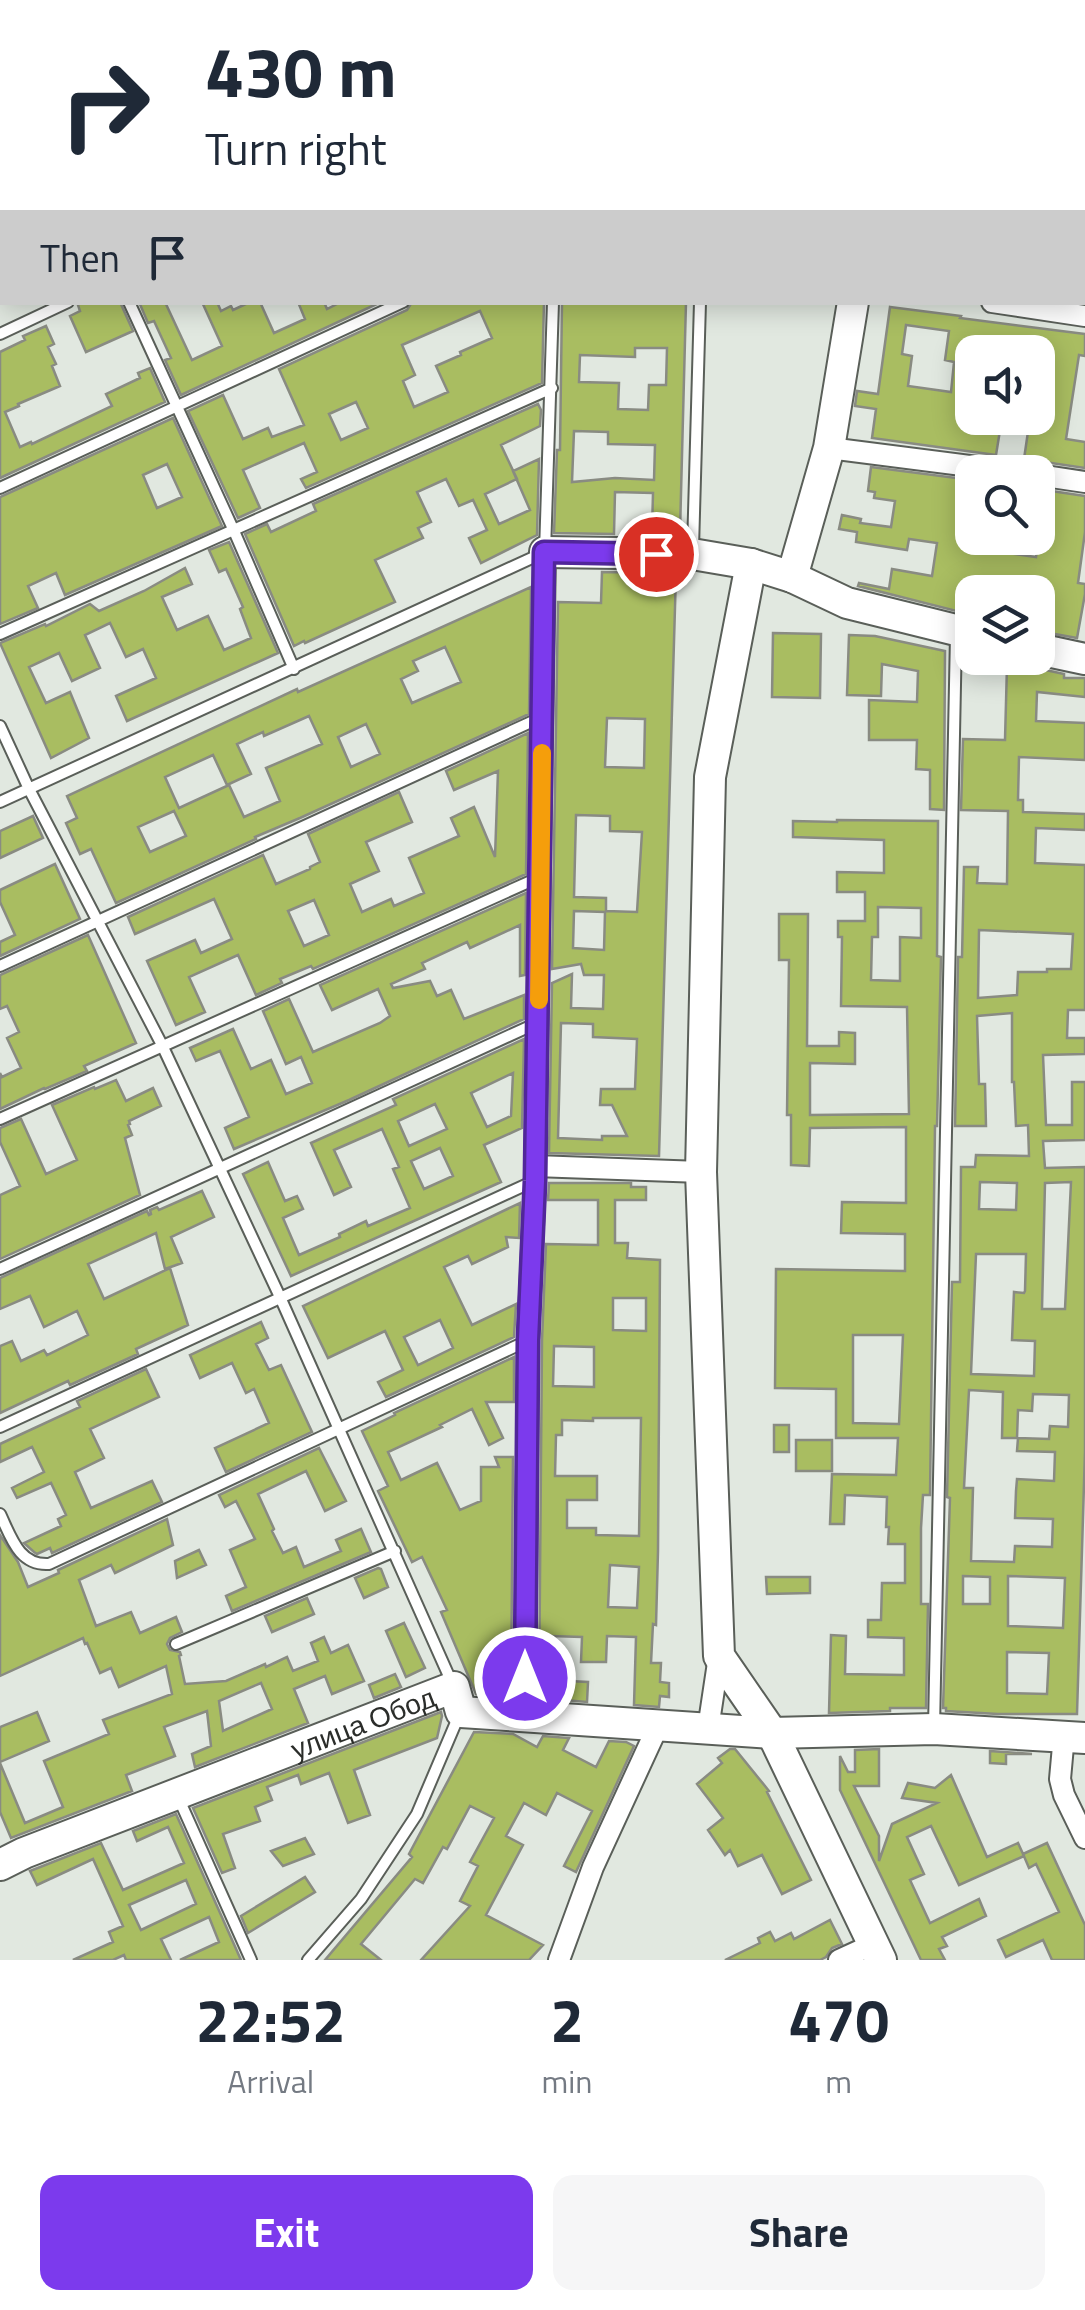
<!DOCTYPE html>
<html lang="en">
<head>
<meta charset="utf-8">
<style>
	body { margin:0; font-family:"Titillium Web",sans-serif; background:#f6f6f7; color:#1f2937; height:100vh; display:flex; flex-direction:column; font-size:38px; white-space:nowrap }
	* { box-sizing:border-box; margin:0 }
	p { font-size:32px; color:#747a83 }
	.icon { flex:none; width:55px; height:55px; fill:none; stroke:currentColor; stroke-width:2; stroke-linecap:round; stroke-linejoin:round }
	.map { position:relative; height:1960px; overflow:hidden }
	.sheet { display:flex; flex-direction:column; background:#fff; flex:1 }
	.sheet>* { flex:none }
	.banner { position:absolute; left:0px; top:0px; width:1085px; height:305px; box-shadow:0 5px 25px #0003; background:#fff; color:#1f2937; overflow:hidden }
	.tools { position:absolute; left:955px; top:335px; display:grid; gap:20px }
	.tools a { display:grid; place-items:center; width:100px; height:100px; border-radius:20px; background:#fff; box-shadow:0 5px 25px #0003; font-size:50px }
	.pin { position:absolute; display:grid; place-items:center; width:85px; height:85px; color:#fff; margin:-42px; border:5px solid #fff; border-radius:50%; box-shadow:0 2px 10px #0007 }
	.me { position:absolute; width:110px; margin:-55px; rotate:0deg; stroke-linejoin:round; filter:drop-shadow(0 0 8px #0008) }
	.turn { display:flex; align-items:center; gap:35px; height:210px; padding:0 40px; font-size:45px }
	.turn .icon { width:130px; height:130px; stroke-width:2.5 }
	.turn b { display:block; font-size:70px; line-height:85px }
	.then { display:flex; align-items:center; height:95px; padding:0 40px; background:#0003; gap:20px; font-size:38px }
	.eta { display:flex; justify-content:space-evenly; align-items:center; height:170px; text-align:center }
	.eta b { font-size:60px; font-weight:700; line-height:70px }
	.action { display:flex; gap:20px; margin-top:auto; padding:20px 40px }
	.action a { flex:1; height:115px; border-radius:20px; background:#7c3aed; color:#fff; font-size:40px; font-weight:700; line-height:115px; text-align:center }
	.action a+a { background:#f6f6f7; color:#1f2937 }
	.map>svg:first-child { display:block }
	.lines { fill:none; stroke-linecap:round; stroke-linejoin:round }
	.canal { stroke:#3b9f8e; stroke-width:18 }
	.building { fill:#a9bd61; stroke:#898b82; stroke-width:2.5; fill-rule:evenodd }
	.lane-casing { stroke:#5a5f59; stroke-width:14 }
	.street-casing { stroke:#5a5f59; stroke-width:24 }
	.secondary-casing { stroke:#5a5f59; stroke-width:34 }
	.lane { stroke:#fff; stroke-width:10 }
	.street { stroke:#fff; stroke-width:20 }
	.secondary { stroke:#fff; stroke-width:30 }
	.route-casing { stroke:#51269a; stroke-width:25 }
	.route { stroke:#7c3aed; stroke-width:18 }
	.slow { stroke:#f59e0b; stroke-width:18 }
	.labels { text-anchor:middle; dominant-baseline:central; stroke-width:8; stroke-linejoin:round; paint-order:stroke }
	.street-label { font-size:28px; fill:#2b2d2a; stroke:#fff }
</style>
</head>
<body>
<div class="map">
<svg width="1085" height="1960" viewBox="0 0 1085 1960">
	<rect width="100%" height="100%" fill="#e1e8e0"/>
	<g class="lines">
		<path class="canal" d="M1082 55 1085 56
			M0 103H2"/>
	</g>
	<path class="building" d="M77 302H120L133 331 86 352 70 316 80 311Z
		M139 302H165L192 360 222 346 202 302H217L221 311 231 306 233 310 250 302H260L274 333 305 319 298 302H324L327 309 341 302H381L181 395 165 360 171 358 154 321 148 323Z
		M412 302H544L542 383 306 488 301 479 317 472 304 443 243 470 260 508 238 518 188 411 223 395 243 439 268 428 272 437 304 425 279 369 407 310ZM480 311 492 338 460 352 461 355 436 366 448 392 414 407 403 381 415 375 402 345ZM356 402 368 428 341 440 329 414Z
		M562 302H686L680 532 652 531 653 493 615 492 614 534 554 533 557 450H560ZM635 348H667L666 385H649L648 410 618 409 619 383 579 382 580 355 635 357ZM574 431 608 432V444L655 445 654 480 615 478 572 482Z
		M890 307 961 316 960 318 1085 334V356L1079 355 1066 439 1085 442V468L1024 459 1030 418H1038V364L1040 346 1011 342 1009 352H972V418H1002L996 455 872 438 876 409 855 406 857 391 878 394ZM906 325 949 331 945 360 954 362 951 392 908 386 912 356 902 354Z
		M46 326 54 344 48 347 56 364 52 366 60 386 18 404 19 406 5 412 20 447 31 442 32 444 112 406 106 394 140 378 138 373 150 368 165 402 0 478V352L25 340 23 336Z
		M538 404 541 410 540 426 501 445 517 479 485 494 499 524 530 510 513 471 539 459 537 535 481 563 469 538 487 530 473 500 459 506 446 479 417 492 431 522 418 528 423 538 375 560 395 602 305 643 304 641 294 646 245 534 267 524 271 532 316 511 313 504Z
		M173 418 222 526 65 595 56 573 28 586 38 608 0 624V497ZM167 464 182 497 157 508 143 475Z
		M871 467 972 480V538H995L993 551 1036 557 1043 508 1038 507V489L1085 496V532L1078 583 1085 584V594L1077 638 1038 631V592H972V615L858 586 859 583 889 589 892 569 932 576 937 543 909 539 907 550 856 542 857 532 839 529 842 515 861 519 860 523 891 527 895 501 874 498 875 492 868 491Z
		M229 542 278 653 127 721 116 696 156 678 143 649 126 657 110 623 85 635 100 668 72 681 59 653 29 667 46 703 70 692 89 738 51 758 0 643 45 624 46 626 90 604 99 611 144 591 185 568 192 584 162 597 177 630 208 616 224 650 251 638 240 609 243 607 226 569 219 572 209 550Z
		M602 572 676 573 659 1156 549 1153 552 983 572 974 571 1008 603 1009 604 975H584L581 964 552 969 558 602 601 603ZM607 718 645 719 644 768 605 767ZM576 815 610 816V831L642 832 637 912 606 911V898L574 897ZM574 911 605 912 604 950 573 948ZM561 1023 593 1024V1037L637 1039 635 1089H601L600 1105H612L627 1136H602V1140L558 1138Z
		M531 587 529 714 300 818 255 837 256 839 116 903 91 849 80 854 66 823 77 818 67 796 297 689 298 692ZM445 647 461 682 412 703 401 679 418 671 413 661ZM309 716 322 744 266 768 280 801 244 817 229 785 179 808 165 777 213 755 227 785 251 774 237 744 263 732 264 736ZM366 724 380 754 351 767 338 737ZM174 811 186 836 150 852 138 827Z
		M773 633 821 634 820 698 772 697Z
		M849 635 875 636 945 651 944 810 930 809V770L916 769 917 740H869V700L917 702 918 671 882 664 881 696 847 695Z
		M1007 665 1032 667 1064 674V678H1085V697L1037 692 1036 721 1085 723V760L1019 757 1018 800H1023V812L1085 814V830L1036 828 1035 863 1085 865V1010H1068L1067 1038H1085V1054L1043 1055 1046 1125H1072V1082H1085V1140L1043 1141 1045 1168 1085 1167V1451L1077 1714H998L946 1711V1708H943L950 1498 947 1497 952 1282H960L961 1167H975L976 1155 1029 1156 1028 1125 1016 1126 1014 1082H1012V1013L977 1016 979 1084H985L986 1126H955L958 957H962L964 867H978L977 883 1007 884 1008 811 961 810 963 739 1005 740ZM979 930 1073 934 1071 969H1047V972H1018L1017 995 978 998ZM980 1182 1017 1183 1016 1210 979 1209ZM1071 1182 1065 1309H1042L1045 1183ZM976 1254H1026L1025 1291 1024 1293 1014 1292 1012 1340 1035 1341 1034 1376 971 1374ZM969 1390 1003 1392 1002 1438H1017L1018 1410 1032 1411 1033 1394 1069 1395 1068 1427 1050 1426 1049 1439 1018 1438 1017 1451 1055 1452 1054 1481 1017 1479 1016 1491 1015 1518 1053 1519 1052 1547 1015 1546 1014 1562 971 1561 973 1488H964ZM963 1576 990 1577V1604H963ZM1008 1576 1065 1578 1063 1628 1008 1626ZM1007 1652 1049 1653 1047 1694 1007 1693Z
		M528 733 526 874 313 969 311 966 280 979 282 983 256 995 238 955 189 977 205 1012 176 1025 147 961 195 940 201 953 232 939 214 899 135 934 128 917 263 855 276 884 310 869V867L320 862 308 834 399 792 412 822 366 842 379 871 350 884 362 912 391 899 394 906 424 893 409 858 459 836 451 818 474 807 495 857 498 771 454 790 446 771ZM314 900 329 935 304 946 288 911Z
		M33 816 43 838 0 858V831Z
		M837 820 938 821 937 956 941 957 937 1126H935L930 1495H923L921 1528V1604H928L926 1708H890V1711L829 1713 831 1635 846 1636 845 1674 904 1675V1638L868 1637V1620H881L882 1583H905V1544H888L889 1527H886L887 1497 845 1495 844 1524H830L832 1474 896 1475 898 1438H836V1389L775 1388 776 1269 905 1271V1234L841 1233 842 1202 906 1203V1127L810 1128 809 1166 791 1165V1115H787L789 960H779V914H808L807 1046H839V1032L855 1033V1064L810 1063V1115L909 1114 907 1007 841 1006 842 937H838V921H865V892H837V872L884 873V840L793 837V821L837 822ZM878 907 921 908V938L900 937V981L871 980 872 937H878ZM853 1335H903L899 1424 853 1423Z
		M55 864 80 919 0 956V942L15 935 0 902V890Z
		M526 893 525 975 520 976V925L470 948 467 942 422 963 425 969 391 984 393 988 430 981 437 996 451 990 464 1019 524 995V1019L349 1100 234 1149 225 1128 249 1117 220 1051 196 1061 190 1048 233 1029 251 1069 271 1060 286 1094 312 1083 301 1057 286 1064 263 1011 289 999 313 1052 380 1023 390 1016 378 989 332 1010 320 985Z
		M88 935 136 1043 84 1066 87 1071 45 1089 44 1088 0 1109V1073L2 1077 21 1068 7 1038 19 1032 7 1006 0 1009V975Z
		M524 1039 522 1128 484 1145 501 1182 291 1276 243 1174 268 1162 285 1201 297 1196 303 1209 283 1218 299 1255 340 1237 339 1234 366 1221 368 1226 410 1208 393 1169 399 1167 382 1129 334 1150 351 1187 334 1195 311 1143 396 1105 393 1099ZM513 1073 511 1116 487 1127 471 1093ZM435 1104 447 1129 409 1146 398 1121ZM440 1148 453 1176 424 1189 411 1161Z
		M116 1080 126 1101 153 1088 161 1106 129 1121 130 1124 128 1125 132 1135 125 1138 140 1195 0 1259V1195L20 1186 0 1142V1128L21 1119 46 1174 77 1160 52 1105 94 1087 95 1089Z
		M549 1183H631V1187H646V1200H615V1243H628L627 1258 660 1260 658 1551 656 1625 653 1624 651 1663H661L660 1682 669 1683V1697L660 1696 659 1707 634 1705 636 1637 607 1636 606 1662H581L582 1637 551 1636 549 1680 588 1682 587 1702 539 1698 542 1340 546 1244 598 1245V1200H548ZM613 1298H646V1331L613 1330ZM554 1346 594 1347V1387L553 1386ZM593 1418H641L639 1536 596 1535V1528H567V1500H597V1476H555L556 1435H562V1420L593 1421ZM610 1565 639 1567 637 1608 608 1607Z
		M202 1191 214 1217 171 1237 182 1263 165 1269 156 1233 88 1264 104 1299 170 1268 188 1325 136 1349 138 1354 70 1385 68 1381 0 1413V1346L12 1341 21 1361 44 1350 47 1355 88 1335 77 1311 44 1327 30 1296 0 1309V1278L147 1211 149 1215 151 1214 150 1210 157 1207 159 1210Z
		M520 1203 519 1238 506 1237 508 1247 472 1264 468 1256 444 1267 472 1325 516 1304 514 1337 386 1397 378 1382 403 1370 385 1331 328 1358 303 1306ZM440 1320 453 1348 418 1365 404 1337Z
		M261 1322 268 1338 256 1344 269 1370 281 1365 312 1432 226 1472 215 1448 269 1423 254 1389 246 1393 232 1363 200 1378 190 1355Z
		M514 1357V1402H486L503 1438 489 1445 472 1409 440 1425 442 1427 388 1452 401 1480 437 1463 460 1510 481 1501V1467H499L495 1457H513L511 1697 476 1694 441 1612 447 1610 422 1557 412 1562 378 1491 388 1486 362 1431 395 1415 394 1413Z
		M146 1369 159 1397 90 1429 104 1458 75 1472 91 1508 152 1481 162 1502 52 1553 50 1548 37 1554 34 1552 24 1543 61 1526 58 1519 66 1515 51 1483 17 1498 12 1488 44 1472 32 1447 0 1462V1444L80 1407 77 1401Z
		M774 1425H789V1452H774Z
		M796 1440H832V1471H796Z
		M319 1448 346 1501 325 1511 306 1471 258 1494 274 1529 272 1531 283 1553 296 1547 304 1567 341 1551 336 1540 361 1529 371 1552 232 1611 226 1596 246 1587 230 1550 255 1539 236 1501 225 1507 219 1495Z
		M167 1519 173 1545 115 1573 111 1565 79 1580 96 1626 131 1612 140 1633 176 1617 182 1632 170 1638 167 1644 170 1650 180 1652 181 1655 179 1656 185 1684 226 1681 265 1664 266 1667 287 1657 293 1671 318 1661 311 1643 324 1637 331 1653 348 1645 364 1681 332 1694 325 1676 294 1689 308 1723 195 1767 192 1754 211 1746 207 1711 164 1727 175 1756 126 1775 132 1791 11 1838 0 1812V1763L25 1823 63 1807 44 1761 109 1734 103 1720 172 1694 166 1666 119 1687 111 1668 100 1673 87 1643 85 1644 83 1638 0 1676V1535L18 1562 28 1587 59 1573 58 1570ZM261 1683 272 1709 223 1731 219 1701Z
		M199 1550 206 1565 177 1578 175 1561Z
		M378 1568 381 1569 388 1587 364 1598 355 1578Z
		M766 1577H810V1593L767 1594Z
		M307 1598 314 1614 272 1632 265 1616Z
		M404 1623 425 1668 406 1677 386 1631Z
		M395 1674 401 1687 374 1698 369 1685Z
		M37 1712 49 1741 0 1762V1727Z
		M441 1712 442 1716 437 1738 354 1770 370 1815 348 1823 329 1773 301 1784 298 1775 267 1787 272 1800 255 1807 260 1821 223 1834 235 1868 222 1873 193 1808Z
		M474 1732 513 1734 537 1747 543 1736 569 1738 563 1750 596 1767 609 1741 626 1742 634 1746 576 1872 564 1866 592 1811 557 1793 546 1815 524 1803 506 1836 523 1845 486 1915 543 1945 529 1960H421L470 1906 460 1901 478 1866 470 1862 494 1818 470 1806 447 1849 443 1847 423 1883 415 1879 361 1944 381 1960H325L412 1857 409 1854Z
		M730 1749H735L769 1791 767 1792 811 1880 782 1894 762 1855 738 1866 730 1850 725 1855 708 1830 723 1818 697 1784 722 1763 718 1758Z
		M879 1749V1786H854L879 1836V1861L892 1824 937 1803 902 1798 908 1783 935 1788 951 1775 987 1857 1018 1843 1024 1856 959 1885 931 1826 907 1837 924 1874 910 1880 930 1923 979 1899 986 1916 942 1937 947 1946 939 1949 945 1960H921L840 1790V1756L848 1772H855V1750Z
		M990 1751 1032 1754H1006V1764L990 1763Z
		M176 1814 241 1960H180L219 1942 209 1917 161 1939 171 1960H126L124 1955 113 1960H73L113 1942 109 1932 123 1926 93 1859 37 1885 30 1871 101 1843 123 1890 184 1863 168 1827 137 1841 133 1831ZM186 1880 196 1904 141 1930 129 1905Z
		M305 1838 314 1854 283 1866 271 1851Z
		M1047 1843 1085 1925V1960H1052L1043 1940 1006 1957 998 1940 1059 1912 1036 1864 1029 1868 1023 1854Z
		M305 1877 315 1892 248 1933 241 1916Z
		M830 1920 842 1944 832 1948 826 1957 820 1960H725L760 1943 758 1938 770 1932 775 1941 791 1933 794 1939Z"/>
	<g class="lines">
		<defs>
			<path id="lane" d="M58 0 59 2
				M949 2 977 0
				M0 74H2
				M129 302 234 531 294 669
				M0 334 68 302
				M0 488 403 302
				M693 548 700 302
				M0 634 552 388
				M0 726 29 789 162 1045 280 1297 452 1683
				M0 802 545 552 553 302
				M0 966 542 717
				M0 1119 540 877
				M0 1269 537 1023
				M0 1427 534 1181
				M0 1514C11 1537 19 1566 49 1564L527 1341
				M176 1644 395 1551
				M934 1728 956 635
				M178 1797 251 1960
				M308 1960 361 1899 417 1814 460 1713"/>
			<path id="street" d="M992 302 1085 316
				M829 448 1017 472
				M1038 475 1085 482
				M535 1166 701 1172
				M525 1716 528 1340 535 1181 545 552
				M708 1729 719 1656
				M1064 1735 1060 1779 1064 1795 1085 1838
				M559 1960 593 1867 658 1726
				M839 1960 874 1944"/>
			<g id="secondary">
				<path d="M1082 130H1085"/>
				<path d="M545 552 692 554 751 564 792 577 847 603 972 634"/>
				<path d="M751 564 710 777 701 1172 719 1656 772 1733 881 1960"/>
				<path d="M792 577 829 448 853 302"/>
				<path d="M1038 649 1085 659"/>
				<path id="s1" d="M0 1865 24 1853 454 1687 461 1712 772 1733 934 1729 1085 1738"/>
			</g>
		</defs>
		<use href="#lane" class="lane-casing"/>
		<use href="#street" class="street-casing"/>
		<use href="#secondary" class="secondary-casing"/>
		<use href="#lane" class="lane"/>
		<use href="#street" class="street"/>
		<use href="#secondary" class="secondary"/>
	</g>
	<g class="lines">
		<defs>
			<path id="route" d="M525 1678 528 1340 535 1181 544 552 656 554"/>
		</defs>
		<use href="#route" class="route-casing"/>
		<use href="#route" class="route"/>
		<path class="slow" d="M539 1000 542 753"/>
	</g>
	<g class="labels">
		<g class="street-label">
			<text stroke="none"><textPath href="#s1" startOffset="390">улица Обод</textPath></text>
		</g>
	</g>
</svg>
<div class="tools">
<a><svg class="icon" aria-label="sound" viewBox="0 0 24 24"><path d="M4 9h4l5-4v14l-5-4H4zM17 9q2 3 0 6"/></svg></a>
<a><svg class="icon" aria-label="search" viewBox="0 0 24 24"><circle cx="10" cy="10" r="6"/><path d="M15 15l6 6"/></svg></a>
<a><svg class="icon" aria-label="layers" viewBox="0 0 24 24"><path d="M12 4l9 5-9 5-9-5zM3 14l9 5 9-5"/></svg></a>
</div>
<div class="pin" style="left:656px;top:554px;background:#d93025"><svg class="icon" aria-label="arrive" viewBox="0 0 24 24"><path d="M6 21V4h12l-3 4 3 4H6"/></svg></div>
<svg class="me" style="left:525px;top:1678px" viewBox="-20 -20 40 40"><circle r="17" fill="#7c3aed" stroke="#fff" stroke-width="3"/><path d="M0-11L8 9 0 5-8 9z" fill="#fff"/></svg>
<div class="banner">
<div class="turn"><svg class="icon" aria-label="right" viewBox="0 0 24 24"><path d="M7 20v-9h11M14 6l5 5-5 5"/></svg><div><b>430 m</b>Turn right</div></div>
<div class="then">Then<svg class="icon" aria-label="arrive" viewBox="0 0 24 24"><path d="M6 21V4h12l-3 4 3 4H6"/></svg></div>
</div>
</div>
<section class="sheet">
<div class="eta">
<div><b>22:52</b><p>Arrival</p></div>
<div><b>2</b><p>min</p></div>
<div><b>470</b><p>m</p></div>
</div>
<div class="action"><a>Exit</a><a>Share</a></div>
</section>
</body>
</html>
